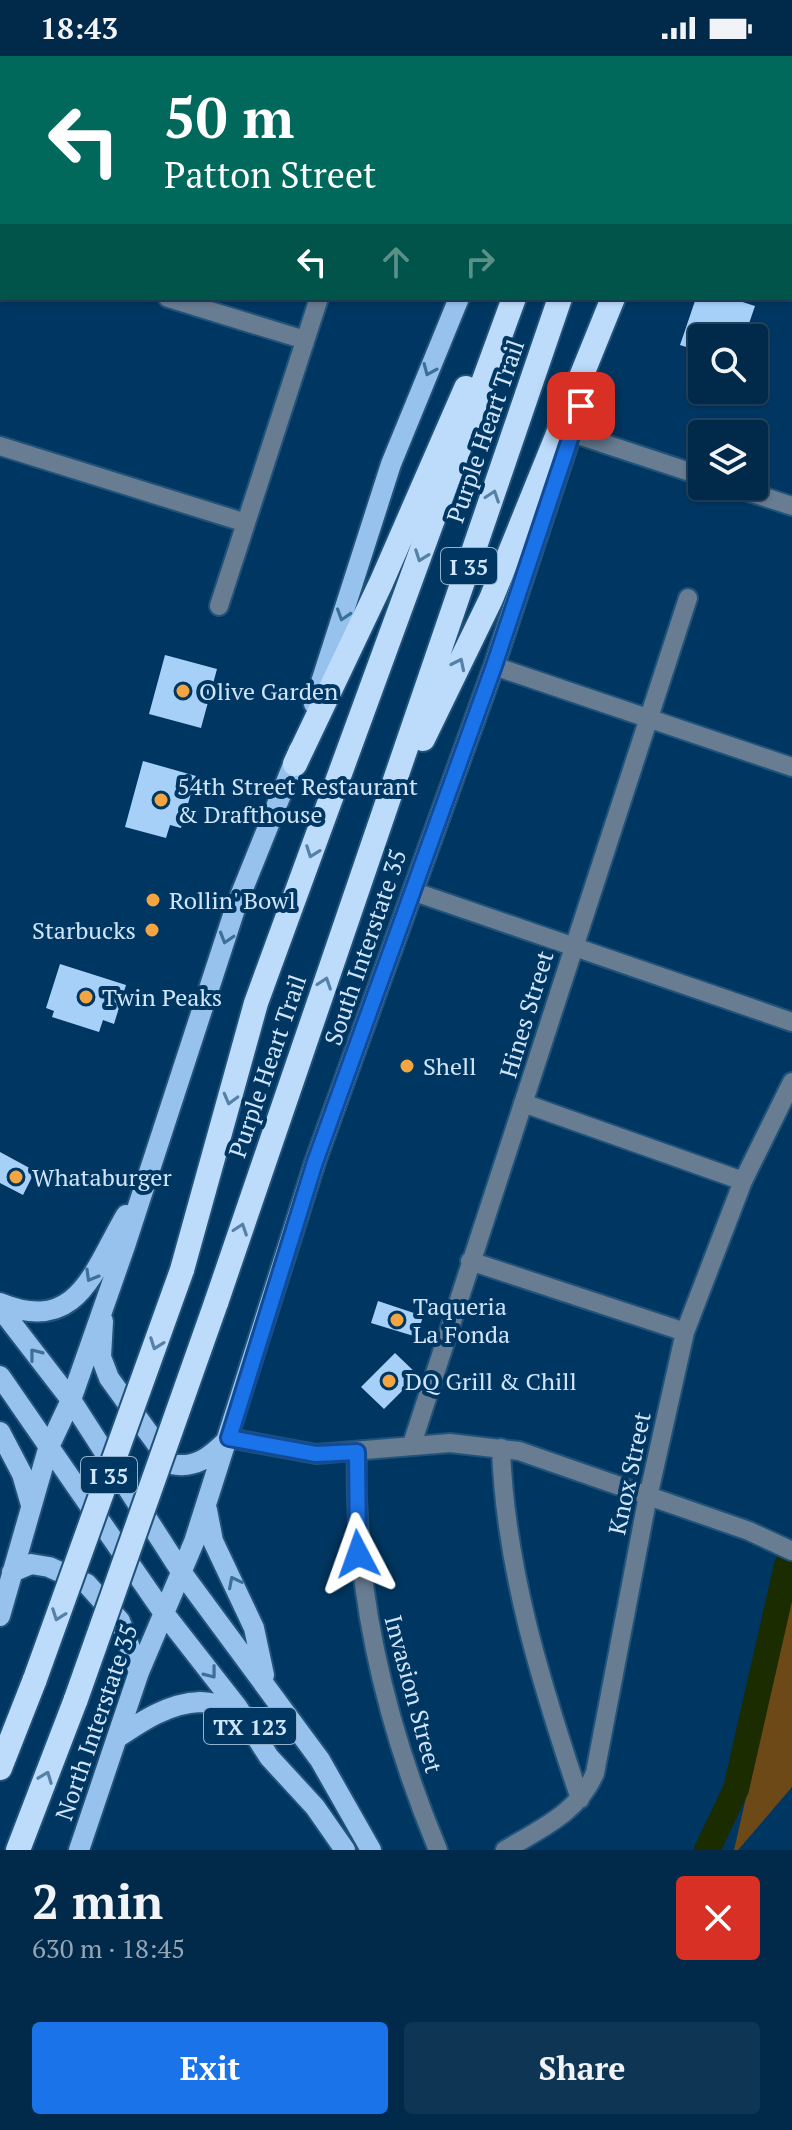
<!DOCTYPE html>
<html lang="en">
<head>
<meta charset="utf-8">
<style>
	body { margin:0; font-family:"PT Serif",serif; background:#0e3554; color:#f1f3f6; height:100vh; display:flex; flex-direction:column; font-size:30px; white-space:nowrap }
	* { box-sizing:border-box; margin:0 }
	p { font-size:26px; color:#95a6b5 }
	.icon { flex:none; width:44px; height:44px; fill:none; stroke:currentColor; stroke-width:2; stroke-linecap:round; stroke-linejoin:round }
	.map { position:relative; height:1794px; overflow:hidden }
	.panel { display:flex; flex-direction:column; background:#00294a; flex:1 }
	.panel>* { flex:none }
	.banner { position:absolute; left:0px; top:0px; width:792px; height:244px; box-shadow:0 2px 6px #0004,0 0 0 2px #224562; background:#00695c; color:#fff; overflow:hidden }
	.tools { position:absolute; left:688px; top:268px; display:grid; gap:16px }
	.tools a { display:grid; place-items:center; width:80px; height:80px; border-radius:8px; background:#00294a; box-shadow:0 2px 6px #0004,0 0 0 2px #224562; font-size:40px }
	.pin { position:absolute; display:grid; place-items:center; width:68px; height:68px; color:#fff; margin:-34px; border-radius:16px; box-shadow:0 4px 12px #0006 }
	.me { position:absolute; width:88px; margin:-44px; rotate:356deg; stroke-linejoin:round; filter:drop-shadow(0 0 6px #0008) }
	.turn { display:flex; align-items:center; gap:28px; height:168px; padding:0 32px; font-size:36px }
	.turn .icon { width:104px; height:104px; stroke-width:2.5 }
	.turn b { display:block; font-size:56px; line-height:68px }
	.lanes { display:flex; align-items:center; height:76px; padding:0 32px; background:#0003; justify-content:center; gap:40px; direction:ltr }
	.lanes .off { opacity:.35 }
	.round { display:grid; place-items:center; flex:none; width:84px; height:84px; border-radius:8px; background:#0e3554 }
	.head { display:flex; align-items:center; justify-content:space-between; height:136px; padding:0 32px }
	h1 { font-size:48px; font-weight:700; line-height:60px }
	.action { display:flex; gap:16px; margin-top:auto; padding:16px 32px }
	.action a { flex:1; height:92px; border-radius:8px; background:#1a73e8; color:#fff; font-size:32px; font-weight:700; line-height:92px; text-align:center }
	.action a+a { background:#0e3554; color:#f1f3f6 }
	.status { display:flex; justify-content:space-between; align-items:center; height:56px; padding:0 40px; background:#00294a; direction:ltr }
	.status svg { height:22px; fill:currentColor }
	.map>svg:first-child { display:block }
	.green { fill:#6e4918 }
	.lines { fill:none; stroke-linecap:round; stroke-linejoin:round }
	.river { stroke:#1a2c00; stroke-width:26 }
	.building { fill:#a7d0f9 }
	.minor-casing { stroke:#21537a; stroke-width:22 }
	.major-casing { stroke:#21537a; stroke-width:24 }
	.highway-casing { stroke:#21537a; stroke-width:28 }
	.minor { stroke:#687c92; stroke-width:18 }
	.major { stroke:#97c2ee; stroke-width:20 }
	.highway { stroke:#bddcfc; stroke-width:24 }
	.highway-bridge-casing { stroke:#21537a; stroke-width:28; stroke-linecap:butt }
	.highway-bridge { stroke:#bddcfc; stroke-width:24 }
	.oneway { stroke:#3c6f9a }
	.oneway2 { stroke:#5581a7 }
	.route-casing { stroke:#114b97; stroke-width:20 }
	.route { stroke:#1a73e8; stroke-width:14 }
	.poi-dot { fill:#f2a541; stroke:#003762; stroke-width:3 }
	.labels { text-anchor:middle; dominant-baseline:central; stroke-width:8; stroke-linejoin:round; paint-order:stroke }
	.shield { fill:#003762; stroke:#92b1cc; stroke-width:2 }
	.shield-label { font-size:22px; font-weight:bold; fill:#d0e5fa }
	.street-label { font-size:24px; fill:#d0e5fa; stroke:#003762 }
	.poi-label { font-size:24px; fill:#d0e5fa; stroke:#003762; text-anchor:start }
</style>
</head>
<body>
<div class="status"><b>18:43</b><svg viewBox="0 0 49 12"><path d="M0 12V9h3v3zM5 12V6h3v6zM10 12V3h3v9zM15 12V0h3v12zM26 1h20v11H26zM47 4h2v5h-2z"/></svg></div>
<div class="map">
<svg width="792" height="1794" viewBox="0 0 792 1794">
	<rect width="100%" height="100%" fill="#003762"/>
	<path class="green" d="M792 1542V1731L738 1794H734Z"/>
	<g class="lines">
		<path class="river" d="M707 1794 736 1733 787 1509"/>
	</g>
	<path class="building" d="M696 242H730L755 250 744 282H702V296L680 289Z
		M165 599 217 613 201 672 149 658Z
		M143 705 196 720 181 772 170 769 166 782 125 771Z
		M60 908 126 929 114 968 103 964 99 976 52 961 54 955 46 952Z
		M0 1096 35 1115 23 1139 0 1127Z
		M378 1245 423 1260 417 1281 371 1267Z
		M395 1297 418 1319 384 1353 361 1331Z"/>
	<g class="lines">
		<defs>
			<path id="minor" d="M22 0 28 2
				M363 0 368 2
				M397 2V0
				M0 191 2 192
				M168 242 305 284
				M572 377 702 420
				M0 390 246 467
				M731 430 792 450
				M219 550 319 242
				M494 610 792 711
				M412 835 792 966
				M523 1047 743 1125
				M470 1205 685 1276
				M229 1382 316 1398 450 1387 519 1395 749 1475 792 1495
				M412 1388 688 542
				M501 1392C505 1513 542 1630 580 1743
				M357 1396C353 1534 385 1667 438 1794
				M505 1794C540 1773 579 1756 595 1717L646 1450 685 1276 743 1125 792 1026"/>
			<path id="major" d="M551 2 552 0
				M696 2 697 0
				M314 648 391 408 459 242
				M0 1247C78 1279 93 1215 126 1159
				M0 1252 71 1344 182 1517 320 1704 371 1794
				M103 1265 101 1301 109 1322 171 1408C195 1413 210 1401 226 1385
				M0 1320 163 1556 238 1652 269 1701 315 1751 345 1794
				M0 1376 22 1418 31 1449
				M207 1454 213 1485 254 1572 264 1619
				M12 1516 31 1508 49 1511 87 1528 120 1565 139 1616
				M0 1560 48 1393 71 1344 125 1190 236 850 299 694
				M117 1682C142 1665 169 1647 200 1646 212 1646 225 1651 238 1652
				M79 1794 139 1616 194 1486 315 1106 494 610 582 345"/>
			<path id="highway" d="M597 2 598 0
				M642 2 643 0
				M423 683 491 543 613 242
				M295 708 381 527 466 332
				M182 1214 256 947 514 242
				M216 1247 560 242
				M0 1712 35 1623
				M18 1794 76 1643"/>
		</defs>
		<use href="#minor" class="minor-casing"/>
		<use href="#major" class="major-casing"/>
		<use href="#highway" class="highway-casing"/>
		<use href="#minor" class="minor"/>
		<use href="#major" class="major"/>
		<use href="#highway" class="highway"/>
		<defs>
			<path id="highway-bridge" d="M35 1623 182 1214
				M76 1643 216 1247"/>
		</defs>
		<use href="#highway-bridge" class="highway-bridge-casing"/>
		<use href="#highway-bridge" class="highway-bridge"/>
	</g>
	<defs><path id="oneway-chevron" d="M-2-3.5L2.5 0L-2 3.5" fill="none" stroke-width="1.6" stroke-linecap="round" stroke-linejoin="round" transform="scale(2)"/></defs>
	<g class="oneway">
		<use href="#oneway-chevron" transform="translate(429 314) rotate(113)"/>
		<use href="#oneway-chevron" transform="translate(343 559) rotate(108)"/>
		<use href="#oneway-chevron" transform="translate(226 882) rotate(107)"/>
		<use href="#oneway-chevron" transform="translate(91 1220) rotate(120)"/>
		<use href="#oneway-chevron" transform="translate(35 1298) rotate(-128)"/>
		<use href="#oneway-chevron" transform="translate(234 1526) rotate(-117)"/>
		<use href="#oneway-chevron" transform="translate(211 1617) rotate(52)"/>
	</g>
	<g class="oneway2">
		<use href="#oneway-chevron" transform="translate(493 440) rotate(-71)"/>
		<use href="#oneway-chevron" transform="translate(421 500) rotate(110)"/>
		<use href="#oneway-chevron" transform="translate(459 608) rotate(-64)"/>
		<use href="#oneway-chevron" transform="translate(312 796) rotate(110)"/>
		<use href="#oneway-chevron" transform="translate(325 927) rotate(-71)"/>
		<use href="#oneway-chevron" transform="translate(230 1043) rotate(105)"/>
		<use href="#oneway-chevron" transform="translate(241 1173) rotate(-71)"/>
		<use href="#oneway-chevron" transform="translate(156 1288) rotate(110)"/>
		<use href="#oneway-chevron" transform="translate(58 1559) rotate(110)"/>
		<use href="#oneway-chevron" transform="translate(46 1721) rotate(-69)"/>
	</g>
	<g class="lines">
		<defs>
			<path id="route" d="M358 1498 357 1396 316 1398 229 1382 315 1106 494 610 581 350"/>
		</defs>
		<use href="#route" class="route-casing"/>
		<use href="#route" class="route"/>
	</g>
	<g class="poi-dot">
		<circle cx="183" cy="635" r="8"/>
		<circle cx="161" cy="744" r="8"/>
		<circle cx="153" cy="844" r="8"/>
		<circle cx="152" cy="874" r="8"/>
		<circle cx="86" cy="941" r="8"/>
		<circle cx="407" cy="1010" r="8"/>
		<circle cx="16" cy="1121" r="8"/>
		<circle cx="397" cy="1264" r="8"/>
		<circle cx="389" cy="1325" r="8"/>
	</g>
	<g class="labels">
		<g class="shield">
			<rect x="441" y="492" width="56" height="36" rx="6"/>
			<rect x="81" y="1401" width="56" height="36" rx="6"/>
			<rect x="204" y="1652" width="92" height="36" rx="6"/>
		</g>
		<g class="shield-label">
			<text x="469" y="510">I 35</text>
			<text x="109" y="1419">I 35</text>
			<text x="250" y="1670">TX 123</text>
		</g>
		<g class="street-label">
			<text transform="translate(485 375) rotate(-71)">Purple Heart Trail</text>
			<text transform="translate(365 891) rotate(-71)">South Interstate 35</text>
			<text transform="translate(526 958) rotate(-73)">Hines Street</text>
			<text transform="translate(267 1010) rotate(-71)">Purple Heart Trail</text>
			<text transform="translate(629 1417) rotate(-78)">Knox Street</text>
			<text transform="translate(414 1638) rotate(75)">Invasion Street</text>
			<text transform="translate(96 1666) rotate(-71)">North Interstate 35</text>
		</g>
		<g class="poi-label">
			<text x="199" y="635">Olive Garden</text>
			<text x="177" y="730">54th Street Restaurant<tspan x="177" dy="28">&amp; Drafthouse</tspan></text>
			<text x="169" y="844">Rollin' Bowl</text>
			<text x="136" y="874" text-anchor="end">Starbucks</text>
			<text x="102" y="941">Twin Peaks</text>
			<text x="423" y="1010">Shell</text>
			<text x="32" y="1121">Whataburger</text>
			<text x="413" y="1250">Taqueria<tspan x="413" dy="28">La Fonda</tspan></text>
			<text x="405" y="1325">DQ Grill &amp; Chill</text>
		</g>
	</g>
</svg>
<div class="tools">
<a><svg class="icon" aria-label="search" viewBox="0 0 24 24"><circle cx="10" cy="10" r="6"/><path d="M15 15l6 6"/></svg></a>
<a><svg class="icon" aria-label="layers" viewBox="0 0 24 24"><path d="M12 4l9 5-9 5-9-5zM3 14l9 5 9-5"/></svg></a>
</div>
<div class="pin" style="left:581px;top:350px;background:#d93025"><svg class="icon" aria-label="arrive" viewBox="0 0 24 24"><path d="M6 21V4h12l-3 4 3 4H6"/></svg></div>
<svg class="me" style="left:358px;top:1498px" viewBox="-20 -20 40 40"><path d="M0-17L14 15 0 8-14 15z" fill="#1a73e8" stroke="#fff" stroke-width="4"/></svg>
<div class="banner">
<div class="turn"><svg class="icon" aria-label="left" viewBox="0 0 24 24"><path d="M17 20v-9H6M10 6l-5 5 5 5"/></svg><div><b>50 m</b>Patton Street</div></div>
<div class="lanes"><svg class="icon" aria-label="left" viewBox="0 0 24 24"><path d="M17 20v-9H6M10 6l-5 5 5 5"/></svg><svg class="icon off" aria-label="ahead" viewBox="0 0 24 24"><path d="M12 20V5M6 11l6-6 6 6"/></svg><svg class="icon off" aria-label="right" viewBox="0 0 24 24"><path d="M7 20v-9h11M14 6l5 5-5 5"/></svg></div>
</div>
</div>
<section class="panel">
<div class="head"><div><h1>2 min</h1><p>630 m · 18:45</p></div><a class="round" style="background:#d93025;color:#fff"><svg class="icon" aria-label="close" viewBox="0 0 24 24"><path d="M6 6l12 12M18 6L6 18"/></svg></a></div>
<div class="action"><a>Exit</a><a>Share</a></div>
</section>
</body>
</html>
